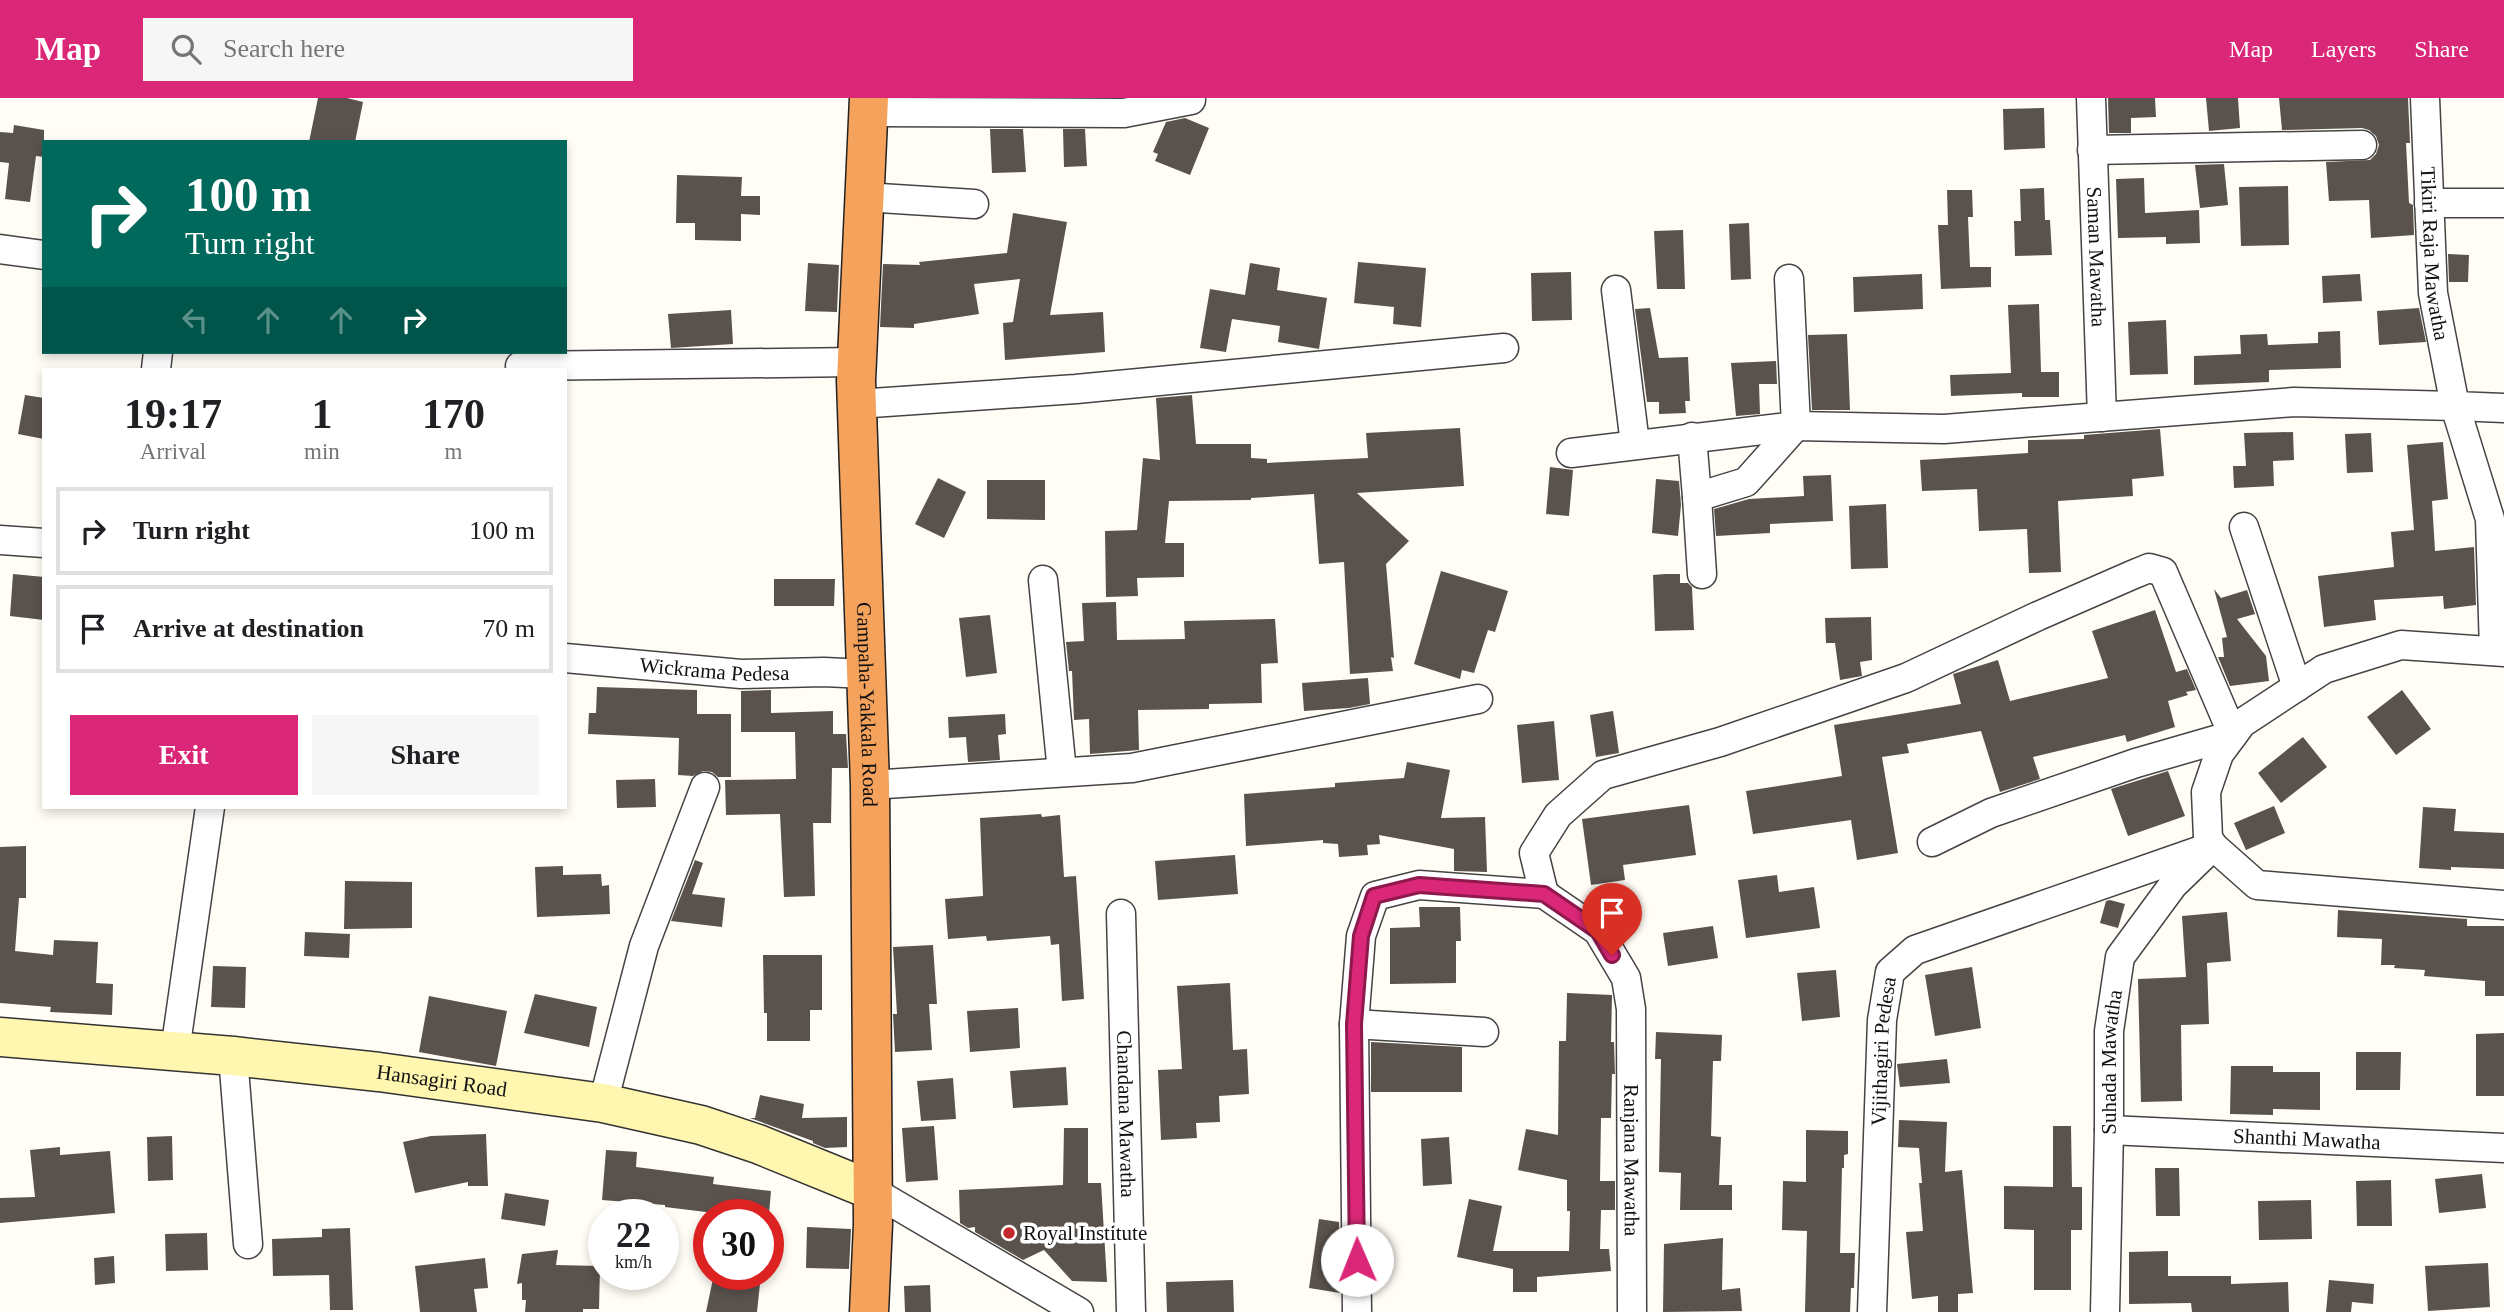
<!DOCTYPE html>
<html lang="en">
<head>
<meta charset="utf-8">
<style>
	body { margin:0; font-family:"Times New Roman",serif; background:#f6f6f6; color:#202124; height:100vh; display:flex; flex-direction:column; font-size:26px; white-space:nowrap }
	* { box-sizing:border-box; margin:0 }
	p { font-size:23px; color:#757577 }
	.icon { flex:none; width:38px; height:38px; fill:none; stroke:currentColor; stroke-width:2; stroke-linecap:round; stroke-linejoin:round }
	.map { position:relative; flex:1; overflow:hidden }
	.sheet { position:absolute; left:42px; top:270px; width:525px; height:441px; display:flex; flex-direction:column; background:#fff; border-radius:0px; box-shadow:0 4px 10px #0003 }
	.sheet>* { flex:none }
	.top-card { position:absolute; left:42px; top:42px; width:525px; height:214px; border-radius:0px; box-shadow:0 4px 10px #0003; background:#00695c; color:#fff; overflow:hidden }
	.speed { position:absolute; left:588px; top:1101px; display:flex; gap:14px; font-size:35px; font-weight:700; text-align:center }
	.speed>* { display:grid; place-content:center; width:91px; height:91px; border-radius:50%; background:#fff; box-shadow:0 4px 10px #0003; line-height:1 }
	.speed small { font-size:18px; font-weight:400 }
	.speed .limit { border:10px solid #d22; background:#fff; color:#111 }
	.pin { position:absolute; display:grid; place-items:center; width:60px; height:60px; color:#fff; margin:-72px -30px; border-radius:50% 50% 50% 0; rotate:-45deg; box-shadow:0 0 7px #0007 }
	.pin .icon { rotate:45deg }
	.me { position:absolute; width:77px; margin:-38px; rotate:359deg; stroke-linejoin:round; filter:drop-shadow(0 0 5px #0008) }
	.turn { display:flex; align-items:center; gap:24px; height:147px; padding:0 28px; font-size:32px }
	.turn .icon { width:91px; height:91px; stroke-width:2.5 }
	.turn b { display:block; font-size:49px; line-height:60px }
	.lanes { display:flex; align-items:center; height:66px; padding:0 28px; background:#0003; justify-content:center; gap:35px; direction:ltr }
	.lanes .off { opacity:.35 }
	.eta { display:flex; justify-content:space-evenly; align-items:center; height:119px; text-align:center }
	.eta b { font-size:42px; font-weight:700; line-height:49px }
	.action { display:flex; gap:14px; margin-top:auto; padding:14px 28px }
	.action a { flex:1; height:80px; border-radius:0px; background:#db2777; color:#fff; font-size:28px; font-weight:700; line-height:80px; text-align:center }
	.action a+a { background:#f6f6f6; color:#202124 }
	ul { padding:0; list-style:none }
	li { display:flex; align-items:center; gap:21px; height:88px; margin:0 14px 10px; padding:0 14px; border:4px solid #e0e0e0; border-radius:0px }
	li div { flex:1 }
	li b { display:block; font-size:26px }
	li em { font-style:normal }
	header { display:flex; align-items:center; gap:42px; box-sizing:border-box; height:98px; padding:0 35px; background:#db2777; color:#fff }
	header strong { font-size:33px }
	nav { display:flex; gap:38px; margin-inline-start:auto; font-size:24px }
	.search { width:490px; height:63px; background:#f6f6f6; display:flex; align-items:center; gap:18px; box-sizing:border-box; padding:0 24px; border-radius:0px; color:#757577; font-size:26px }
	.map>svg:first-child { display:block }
	.building { fill:#5a524d }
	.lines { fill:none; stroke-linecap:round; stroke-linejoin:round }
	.street-casing { stroke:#444; stroke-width:31 }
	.secondary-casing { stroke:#333; stroke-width:41 }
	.highway-casing { stroke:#222; stroke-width:41 }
	.street { stroke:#fff; stroke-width:28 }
	.secondary { stroke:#fff6b0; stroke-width:38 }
	.highway { stroke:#f5a25d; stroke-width:38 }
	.route-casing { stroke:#8e194d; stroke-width:18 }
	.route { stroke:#db2777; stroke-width:12 }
	.poi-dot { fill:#c4262e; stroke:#fff; stroke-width:2.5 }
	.labels { text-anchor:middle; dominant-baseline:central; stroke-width:7; stroke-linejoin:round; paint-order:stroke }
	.street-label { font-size:21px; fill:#111; stroke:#fff }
	.poi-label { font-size:21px; fill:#111; stroke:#fff; text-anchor:start }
</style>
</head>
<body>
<header>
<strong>Map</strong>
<div class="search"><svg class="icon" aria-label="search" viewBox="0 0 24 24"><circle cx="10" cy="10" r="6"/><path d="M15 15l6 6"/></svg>Search here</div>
<nav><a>Map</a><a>Layers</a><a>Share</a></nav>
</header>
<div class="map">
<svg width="2504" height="1214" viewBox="0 0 2504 1214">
	<rect width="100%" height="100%" fill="#fffdf5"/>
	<path class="building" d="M318 0H347L363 4 355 44H309Z
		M2108 0H2155L2156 19 2131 20V35H2109Z
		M2206 0H2238L2240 30 2209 33Z
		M2279 0H2408L2410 45H2406L2409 105 2413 107 2414 137 2371 140 2369 102 2329 103 2326 64 2370 62 2376 56 2379 47 2376 38 2369 32 2362 30 2282 32Z
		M2044 10 2045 50 2004 52 2003 11Z
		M1185 20 1209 30 1190 77 1155 63 1158 56 1153 54 1166 24Z
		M14 27 44 32V59L36 58 30 104 5 101 9 65 0 64V34L13 35Z
		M990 31H1023L1026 74 992 75Z
		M1063 31H1085L1087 68 1064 69Z
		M2224 66 2228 107 2200 110 2195 67Z
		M677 77 742 79 741 98H760V117L741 116V143L695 142V125H676Z
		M2144 80 2145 115 2199 112 2200 145 2166 146V139L2118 140 2116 81Z
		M2288 88 2289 147 2241 148 2239 89Z
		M2044 90 2045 122H2050L2052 157 2015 158 2014 123H2021L2020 91Z
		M1947 92H1972L1973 119H1968L1970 169H1991V189L1941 191 1938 127H1948Z
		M1013 115 1067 124 1050 217 1103 214 1105 254 1005 262 1003 225 1013 224 1020 181 974 186 979 216 914 226V230L880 229 883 166 920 167 919 164 1007 155Z
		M1749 125 1751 181 1731 182 1729 126Z
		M1683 132 1685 191H1657L1654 133Z
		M2448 156 2469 157 2468 184H2449Z
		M1358 164 1426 170 1421 229 1393 226 1394 209 1354 205Z
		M808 165 839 167 837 214 805 213Z
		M1250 165 1280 170 1277 192 1327 200 1319 251 1278 244 1280 228 1232 221 1226 254 1200 250 1210 191 1245 197Z
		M1571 174 1572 222 1532 223 1531 175Z
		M1922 176 1923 211 1854 214 1853 179Z
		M2360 176 2362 203 2323 205 2322 178Z
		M2039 206 2041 274H2059V299H2022V295L1951 298 1950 277 2011 275 2008 207Z
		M1650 210 1659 260 1688 259 1690 303H1685L1686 315 1659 316V304H1647L1635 211Z
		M2419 210 2426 244 2379 247 2377 213Z
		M731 212 733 246 671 250 668 216Z
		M2166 222 2168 276 2130 277 2128 224Z
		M2340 233 2341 270 2269 272V284L2194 287V258L2241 256 2240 237 2267 236 2268 247 2318 245V234Z
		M1847 236 1850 312H1812L1808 237Z
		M1776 263 1777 286H1759L1760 316 1736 318 1731 265Z
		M25 297 44 300V341L18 336Z
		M1192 297 1196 346H1251V360L1267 361V365L1368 360 1366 335 1460 330 1464 388 1357 395 1409 443 1386 466 1394 560 1391 559 1393 573 1350 576 1344 464 1319 466 1314 396 1251 400V402L1169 403 1165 445H1184V479L1137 480 1138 498 1106 499 1105 433 1137 432 1143 360 1160 362 1156 300Z
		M2160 331 2164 378 2132 381 2133 398 2058 403 2061 474 2029 475 2027 431 1979 433 1977 391 1922 393 1920 362 2028 355V342L2084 341V337Z
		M2293 334 2294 362 2273 363 2274 388 2234 390 2233 368H2246L2244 335Z
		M2371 335 2373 374 2347 375 2345 336Z
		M2443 344 2448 401 2432 403 2435 453 2474 449 2476 507 2444 511 2443 498 2374 502 2376 522 2324 529 2318 478 2394 469 2391 434 2414 432 2407 347Z
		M1550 369 1573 372 1569 418 1546 416Z
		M1831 377 1833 423 1770 426V435L1716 438 1714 411 1749 401 1804 398 1803 378Z
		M938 380 966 394 944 440 915 426Z
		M1656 381 1679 383 1681 407 1678 438 1652 435Z
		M987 382H1045V422L987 421Z
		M1886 406 1888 470 1851 471 1849 408Z
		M1441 473 1508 493 1495 534 1488 532 1474 575 1462 572 1460 581 1414 566Z
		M13 476 44 479V522L10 518Z
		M1665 476H1680V485H1688L1692 489 1694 532 1655 533 1653 477Z
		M774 481H835L834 508H774Z
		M2214 491 2221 500 2247 492 2255 516 2237 521 2266 558 2269 583 2230 588 2218 559H2224L2222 540 2227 539Z
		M1116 504 1117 542 1185 541 1184 523 1275 521 1278 565 1261 566 1262 605 1209 606V611L1138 612 1139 652 1090 656 1089 621 1074 622 1072 573H1069L1066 544 1084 543 1082 505Z
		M2155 512 2176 574 2187 571 2196 592 2186 594 2188 597 2168 603 2175 629 2127 644 2125 637 2033 659 2040 681 2000 694 1981 633 1907 646 1909 655 1882 659 1898 755 1857 762 1851 722 1753 736 1746 693 1842 678 1834 627 1961 606 1953 576 1998 562 2010 603 2108 580 2092 533Z
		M990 517 997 575 966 579 959 520Z
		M1871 519 1872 562 1860 564 1862 578 1840 582 1835 545H1826L1825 520Z
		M1368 580 1370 606 1349 610 1304 613 1302 585Z
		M597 589 697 592V616H731V679H718L712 674 703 673 693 678 678 677 679 640 588 636 589 615H596Z
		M771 592V615L833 613V636H846L848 670H832L831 725H813L815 798 784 799 780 716 726 717 725 682 796 681 795 634H741V593Z
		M2402 592 2431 631 2396 657 2367 619Z
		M1613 613 1619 655 1596 659 1590 617Z
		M1005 616 1006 636 998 637 1000 662 968 664 966 639 949 640 948 619Z
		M1554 623 1559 682 1522 685 1517 627Z
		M2303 639 2327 669 2281 705 2258 675Z
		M1407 664 1450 672 1441 720 1485 719 1487 774 1454 773V751L1379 737 1380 746 1367 747 1368 757 1339 759 1338 746 1323 745V742L1246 748 1244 696 1335 689V685L1404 680Z
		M2168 673 2185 718 2128 738 2111 691Z
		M655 681 656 709 617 710 616 682Z
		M1689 707 1696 757 1623 767 1625 782 1591 787 1582 721Z
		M2274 708 2285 735 2246 752 2234 725Z
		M2423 709 2456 711 2454 733 2504 735V771L2451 769V772L2419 770Z
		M1041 716 1042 719 1060 717 1064 779 1076 778 1084 901 1062 903 1059 846 1051 847 1050 838 987 843 986 838 948 841 945 801 983 798 980 720Z
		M26 748V800H19L15 853 53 857 54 842 98 844 96 885 113 886 112 917 50 914 51 909 0 905V749Z
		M1235 757 1238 796 1158 802 1155 763Z
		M695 762 703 765 692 796 725 800 722 829 671 823Z
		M563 768V777L601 776 602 788 609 787 610 816 537 819 535 769Z
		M1777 777 1779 794 1814 789 1820 830 1746 840 1738 782Z
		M345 783 412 784V830L344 831Z
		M2110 802 2125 806 2118 830 2100 825 2106 803Z
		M1419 809H1460L1461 843H1456V885L1390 886V830L1420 829Z
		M2338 812 2467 821V828H2504V898H2485V883L2424 878 2425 872 2394 870 2395 867H2381L2382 841 2337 839Z
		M2227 814 2231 863 2207 865 2209 926 2181 927 2182 1003 2141 1004 2138 881 2186 879 2182 818Z
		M1713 828 1718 860 1668 868 1663 835Z
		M305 834 350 836 349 860 304 858Z
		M933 847 937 906H929L932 952 895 954 893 916H897L893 849Z
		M763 857H822V912H810V943H767V915H764Z
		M213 868 246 869 245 910 211 909Z
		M1972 869 1981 930 1935 938 1925 877Z
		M1836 872 1840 919 1802 923 1797 875Z
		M1230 885 1233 952 1247 951 1249 996 1219 998 1220 1024 1196 1025 1197 1040 1161 1042 1158 972 1182 971 1177 888Z
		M1567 895 1612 897V899L1611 944H1614L1615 976H1612L1611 1020H1601L1600 1083H1615V1112H1601L1600 1151H1609L1611 1173 1537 1179V1194H1513V1171L1457 1159 1469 1101 1502 1108 1493 1153H1569L1570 1113H1567V1082L1518 1072 1526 1031 1558 1037 1559 943H1566Z
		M535 896 597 909 589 949 524 935Z
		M429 898 507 913 496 968 419 954Z
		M1018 910 1020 950 970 954 967 913Z
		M1656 934 1722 937 1721 963H1713L1711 1038 1721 1039 1719 1087H1732V1112H1680L1681 1075 1659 1074 1661 961H1655Z
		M2504 935V998H2476V936Z
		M1371 944 1462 949V994H1371Z
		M2356 954H2401L2400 992H2356Z
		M1947 961 1950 985 1900 989 1897 966Z
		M2231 968H2273V974H2320V1012L2273 1011V1017L2230 1016Z
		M1066 969 1068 1007 1013 1010 1010 973Z
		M953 980 956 1021 921 1023 917 983Z
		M760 997 804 1006 802 1020 847 1019V1049L825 1050 813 1045V1043L750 1020H755Z
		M1899 1022 1947 1024 1945 1074 1962 1072 1973 1195 1958 1196V1214H1938V1198L1912 1201 1906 1134 1923 1133 1919 1085H1922L1919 1050 1898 1049Z
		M934 1028 938 1082 906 1084 902 1030Z
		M2053 1028H2071L2072 1089H2082V1132H2071V1192H2034V1132L2004 1131V1088L2053 1089Z
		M1064 1030H1088V1085H1101L1107 1184 1072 1183 1044 1152 1023 1162 975 1134V1129L968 1130 960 1125 959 1092 1063 1087Z
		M1806 1032 1848 1033V1056L1844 1057V1070H1842L1840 1155H1855L1854 1190H1851L1850 1214H1805L1807 1133 1782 1132 1783 1083 1806 1084Z
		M486 1036 488 1088H468V1084L415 1095 403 1044 431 1038Z
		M172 1038 173 1082 148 1083 147 1039Z
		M1449 1039 1452 1086 1423 1088 1421 1041Z
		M60 1049V1057L110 1053 115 1115 0 1125V1100L35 1099 30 1052Z
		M606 1052 637 1054 636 1069 714 1079 713 1086 771 1093 769 1116H722L665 1109V1107L602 1102Z
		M2155 1070H2179L2180 1118H2156Z
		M2482 1076 2486 1110 2439 1115 2435 1081Z
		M2391 1082 2392 1128H2357L2356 1083Z
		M505 1095 549 1102 545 1128 501 1121Z
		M2311 1102 2312 1141 2259 1142 2258 1103Z
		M1319 1121 1339 1124 1340 1195 1309 1190Z
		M807 1129 851 1131 849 1171 806 1170Z
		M350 1130 353 1212H330L329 1177 273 1178 272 1141 322 1139V1131Z
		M207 1135 208 1172 166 1173 165 1136Z
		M1723 1140 1722 1192 1740 1190 1742 1213 1663 1214 1664 1146Z
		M558 1152 556 1167 600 1168 599 1211H583V1214H525L526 1202H522V1185L517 1186 522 1156Z
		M2168 1153V1178H2231V1186L2288 1184 2289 1214H2192L2191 1205 2129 1206V1154Z
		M114 1158 115 1185 95 1187 94 1160Z
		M485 1160 488 1190 474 1191 477 1214H420L415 1168Z
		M2488 1165 2490 1209 2428 1213 2425 1168Z
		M714 1176H761L757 1214H706Z
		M1233 1182 1234 1214H1167L1166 1184Z
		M2329 1182 2374 1186 2373 1206 2352 1204 2351 1214H2326Z
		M930 1187 931 1214H905L904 1188Z"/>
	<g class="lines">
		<defs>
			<g id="street">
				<path id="s1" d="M2091 0 2102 319"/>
				<path id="s2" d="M2425 0 2433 195 2455 308 2504 310"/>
				<path d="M868 14 1124 15 1191 2"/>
				<path d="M2092 52 2362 47"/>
				<path d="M864 99 974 106"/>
				<path d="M2429 105H2504"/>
				<path d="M0 151 44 157"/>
				<path d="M1616 192 1635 346"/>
				<path d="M520 268 857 264"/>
				<path d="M156 271 158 254"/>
				<path d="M857 306 1076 291 1504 250"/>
				<path d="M1692 339 1697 399"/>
				<path d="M1571 355 1796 328 1789 181"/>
				<path d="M2244 429 2297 589"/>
				<path d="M0 442 44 445"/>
				<path d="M1702 476 1697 399 1746 384 1796 328 1944 331 2294 304 2455 308 2490 421 2494 553"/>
				<path d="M1043 482 1062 674"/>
				<path d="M2504 554 2401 547 2324 571 2242 625 2219 656 2206 694 2208 740 2213 748 2257 787 2504 807"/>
				<path id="s3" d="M565 560 741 576 824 574 866 576"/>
				<path d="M870 687 1132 670 1478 601"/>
				<path d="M1544 796 1534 755 1558 717 1603 677 1720 644 1906 580 2038 518 2132 477 2149 470 2163 474 2233 637 2136 665 1991 715 1932 744"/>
				<path id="s4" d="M1121 816 1131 1214"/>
				<path d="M1354 926 1484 934"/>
				<path d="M175 953 210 709"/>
				<path d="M233 958 248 1146"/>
				<path d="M603 1005 644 848 705 689"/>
				<path id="s5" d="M2109 1032 2504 1050"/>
				<path d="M871 1092 1079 1214"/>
				<path id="s6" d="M1357 1214 1354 926 1361 838 1375 798 1419 787 1544 796 1598 833 1626 880 1631 911 1632 1214"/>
				<path id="s7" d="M1872 1214 1882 922 1890 874 1915 852 2213 748"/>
				<path id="s8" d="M2105 1214 2109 1032V933L2120 859 2173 787 2206 755"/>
			</g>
			<g id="secondary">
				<path id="s9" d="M0 939 233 958 379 974 603 1005 701 1027 758 1046 871 1092"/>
			</g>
			<g id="highway">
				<path id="s10" d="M869 0 856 283 870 687 873 1126 869 1214"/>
			</g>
		</defs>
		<use href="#street" class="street-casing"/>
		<use href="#secondary" class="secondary-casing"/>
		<use href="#highway" class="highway-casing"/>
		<use href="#street" class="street"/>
		<use href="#secondary" class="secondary"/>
		<use href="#highway" class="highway"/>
	</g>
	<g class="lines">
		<defs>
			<path id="route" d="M1357 1162 1354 926 1361 838 1374 798 1419 787 1544 796 1598 833 1612 857"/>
		</defs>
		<use href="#route" class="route-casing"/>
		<use href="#route" class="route"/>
	</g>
	<circle class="poi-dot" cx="1009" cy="1135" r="7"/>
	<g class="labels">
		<g class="street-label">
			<text stroke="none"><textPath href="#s2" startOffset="156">Tikiri Raja Mawatha</textPath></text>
			<text stroke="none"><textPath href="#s1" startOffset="159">Saman Mawatha</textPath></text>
			<text stroke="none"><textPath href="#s3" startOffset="150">Wickrama Pedesa</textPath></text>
			<text stroke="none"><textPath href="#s10" startOffset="607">Gampaha-Yakkala Road</textPath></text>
			<text stroke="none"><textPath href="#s7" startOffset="261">Vijithagiri Pedesa</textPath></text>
			<text stroke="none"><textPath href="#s8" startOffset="250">Suhada Mawatha</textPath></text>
			<text stroke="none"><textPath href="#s9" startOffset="444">Hansagiri Road</textPath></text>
			<text stroke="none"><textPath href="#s4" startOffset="200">Chandana Mawatha</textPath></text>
			<text stroke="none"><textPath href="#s5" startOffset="198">Shanthi Mawatha</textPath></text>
			<text stroke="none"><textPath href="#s6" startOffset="892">Ranjana Mawatha</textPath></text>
		</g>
		<g class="poi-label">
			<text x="1023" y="1135">Royal Institute</text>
		</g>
	</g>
</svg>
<div class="speed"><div>22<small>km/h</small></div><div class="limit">30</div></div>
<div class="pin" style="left:1612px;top:857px;background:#d93025"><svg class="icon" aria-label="arrive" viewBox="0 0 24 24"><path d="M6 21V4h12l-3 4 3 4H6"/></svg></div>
<svg class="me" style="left:1357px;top:1162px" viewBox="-20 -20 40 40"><circle r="19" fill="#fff"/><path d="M0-13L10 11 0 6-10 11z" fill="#db2777"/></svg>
<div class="top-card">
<div class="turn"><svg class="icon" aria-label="right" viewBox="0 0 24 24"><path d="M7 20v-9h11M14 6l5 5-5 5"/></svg><div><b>100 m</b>Turn right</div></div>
<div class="lanes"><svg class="icon off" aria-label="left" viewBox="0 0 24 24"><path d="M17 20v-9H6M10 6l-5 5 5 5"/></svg><svg class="icon off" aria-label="ahead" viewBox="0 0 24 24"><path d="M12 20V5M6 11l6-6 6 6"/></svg><svg class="icon off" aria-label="ahead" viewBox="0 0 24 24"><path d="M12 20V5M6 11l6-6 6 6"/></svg><svg class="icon" aria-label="right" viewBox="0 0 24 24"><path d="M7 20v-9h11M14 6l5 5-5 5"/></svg></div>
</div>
<section class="sheet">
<div class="eta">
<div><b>19:17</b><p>Arrival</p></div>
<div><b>1</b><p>min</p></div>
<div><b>170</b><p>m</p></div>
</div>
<ul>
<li><svg class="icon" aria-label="right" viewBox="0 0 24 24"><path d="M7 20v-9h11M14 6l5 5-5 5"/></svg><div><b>Turn right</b></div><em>100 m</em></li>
<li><svg class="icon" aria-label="arrive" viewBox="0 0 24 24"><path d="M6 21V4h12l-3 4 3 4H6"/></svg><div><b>Arrive at destination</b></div><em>70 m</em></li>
</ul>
<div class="action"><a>Exit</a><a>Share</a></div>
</section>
</div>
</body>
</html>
